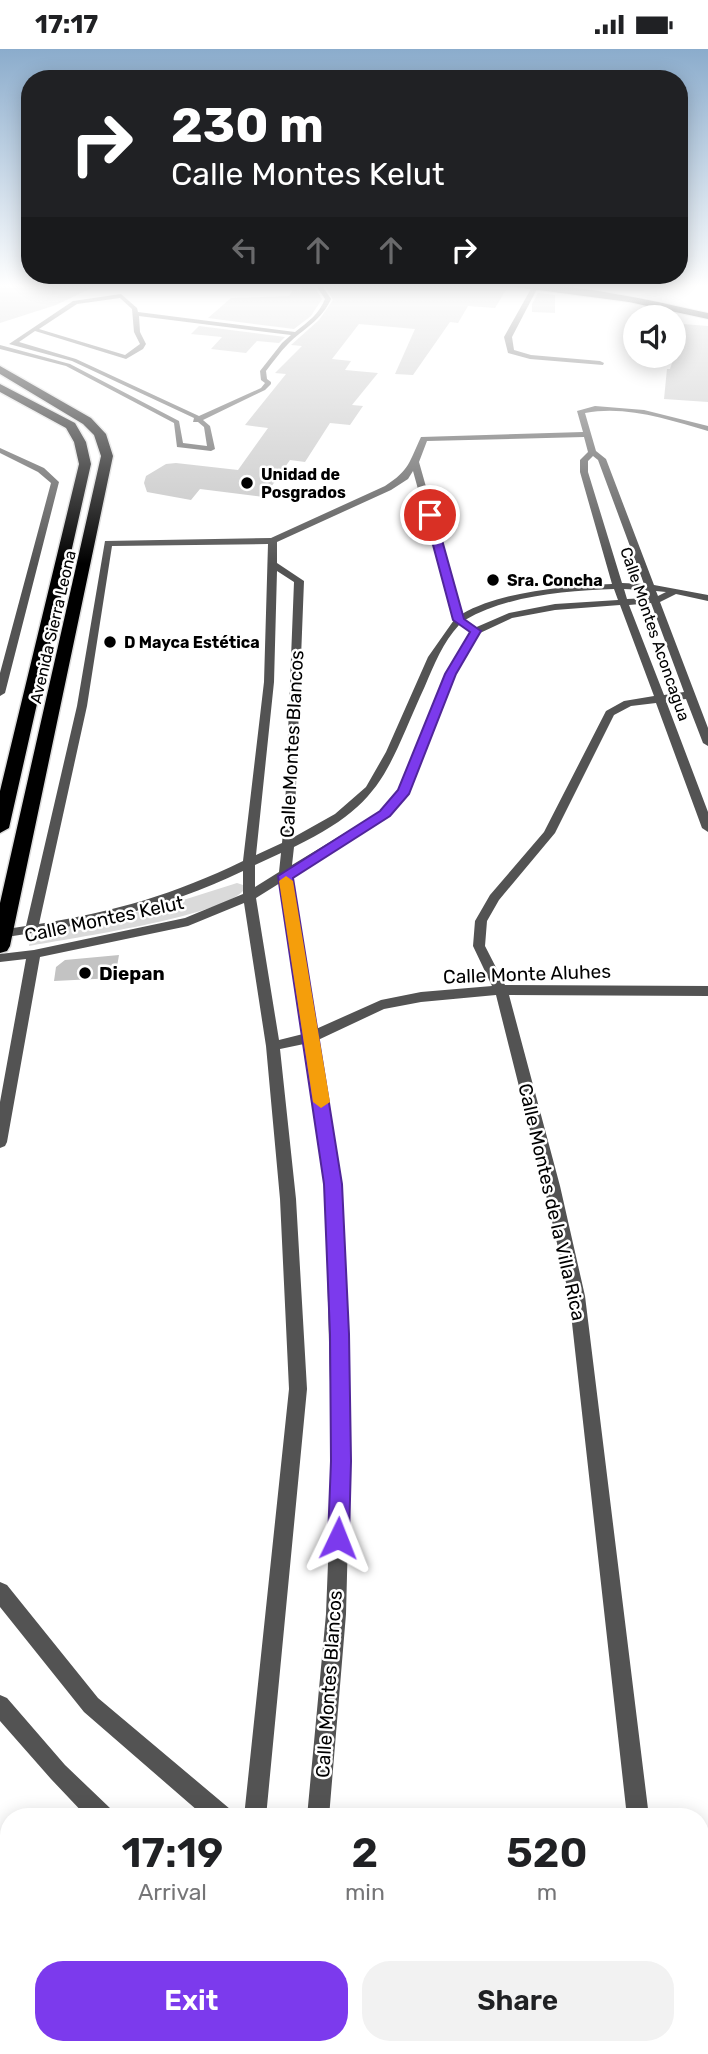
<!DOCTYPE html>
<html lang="en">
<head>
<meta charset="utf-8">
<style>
	body { margin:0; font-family:Rubik,sans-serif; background:#f2f2f2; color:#202124; height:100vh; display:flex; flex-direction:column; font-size:26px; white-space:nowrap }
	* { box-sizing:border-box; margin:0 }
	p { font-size:23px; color:#757577 }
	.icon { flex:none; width:38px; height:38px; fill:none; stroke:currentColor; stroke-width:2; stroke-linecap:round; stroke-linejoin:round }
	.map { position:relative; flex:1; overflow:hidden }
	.side { position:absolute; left:0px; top:1759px; width:709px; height:247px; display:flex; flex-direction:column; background:#fff; border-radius:28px 28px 0 0; box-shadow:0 4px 18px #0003 }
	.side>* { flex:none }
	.guide { position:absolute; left:21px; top:21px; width:667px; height:214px; border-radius:28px; box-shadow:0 4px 18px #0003; background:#202124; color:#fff; overflow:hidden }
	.controls { position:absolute; left:623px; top:256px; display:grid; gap:14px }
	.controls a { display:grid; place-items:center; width:63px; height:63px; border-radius:50%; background:#fff; box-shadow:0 4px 18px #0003; font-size:35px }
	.pin { position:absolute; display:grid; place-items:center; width:60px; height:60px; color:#fff; margin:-30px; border:4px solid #fff; border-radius:50%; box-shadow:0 2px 7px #0007 }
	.me { position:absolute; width:77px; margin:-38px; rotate:2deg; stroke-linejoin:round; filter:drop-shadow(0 0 5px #0008) }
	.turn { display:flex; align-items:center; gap:24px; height:147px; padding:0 35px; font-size:32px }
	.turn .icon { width:91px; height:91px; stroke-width:2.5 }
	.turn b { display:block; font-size:49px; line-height:60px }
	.lanes { display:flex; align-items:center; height:66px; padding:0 35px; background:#0003; justify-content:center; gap:35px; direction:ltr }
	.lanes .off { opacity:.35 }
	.eta { display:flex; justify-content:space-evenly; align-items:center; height:119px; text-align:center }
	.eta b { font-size:42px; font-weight:600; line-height:49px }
	.button { display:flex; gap:14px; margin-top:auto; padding:14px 35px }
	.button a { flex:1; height:80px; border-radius:28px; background:#7c3aed; color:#fff; font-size:28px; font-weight:600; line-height:80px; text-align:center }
	.button a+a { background:#f2f2f2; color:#202124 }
	.status { display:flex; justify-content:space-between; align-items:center; height:49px; padding:0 35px; background:#fff; direction:ltr }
	.status svg { height:19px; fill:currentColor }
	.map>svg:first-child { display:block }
	.green { fill:#dadada }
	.building { fill:#c3c3c3 }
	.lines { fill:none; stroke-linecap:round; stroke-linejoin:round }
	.primary-casing { stroke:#dbdbdb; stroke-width:2 }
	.highway-casing { stroke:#dbdbdb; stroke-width:3 }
	.lane { fill:#535353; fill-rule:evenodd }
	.street { fill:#535353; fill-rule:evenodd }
	.primary { fill:#000; fill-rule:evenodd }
	.highway { fill:#000; fill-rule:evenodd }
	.route { fill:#7c3aed; stroke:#51269a; stroke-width:2 }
	.slow { fill:#f59e0b }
	.poi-dot { fill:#000; stroke:#fff; stroke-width:2.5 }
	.labels { text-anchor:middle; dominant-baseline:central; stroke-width:5; stroke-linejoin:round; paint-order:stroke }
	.far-poi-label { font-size:16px; font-weight:bold; fill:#000; stroke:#fff; text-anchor:start }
	.far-street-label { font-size:16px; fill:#000; stroke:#fff }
	.street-label { font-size:19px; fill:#000; stroke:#fff }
	.poi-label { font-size:19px; font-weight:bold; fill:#000; stroke:#fff; text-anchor:start }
</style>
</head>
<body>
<div class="status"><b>17:17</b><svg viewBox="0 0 49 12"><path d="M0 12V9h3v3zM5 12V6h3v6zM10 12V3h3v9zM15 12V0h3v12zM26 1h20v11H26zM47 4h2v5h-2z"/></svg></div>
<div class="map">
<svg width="708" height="2005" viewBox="0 0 708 2005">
	<rect width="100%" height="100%" fill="#fff"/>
	<path class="green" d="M237 834 243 836 244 841C221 868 71 889 29 897L32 882 158 859Z
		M346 1997H434L462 2005H341Z"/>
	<path class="building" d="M0 235H100L56 256 0 274Z
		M302 235H312L322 250 311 267 294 280 208 269 231 249 289 247 293 241 301 242Z
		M324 235H441L506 241 495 259 468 257 458 274 450 273 413 326 395 325 415 280 359 275 332 310 351 312 345 321 378 324 352 356 363 357 350 376 330 374 305 413 290 411 264 448 200 440 191 451 147 443 144 434 146 427 166 415 176 414 238 421 268 379 245 376 286 325 275 324 302 297 291 296 319 271 333 251Z
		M538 244 555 246V264L532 263V255Z
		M683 275 708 277V353L664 350 667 320H670L677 299Z
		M199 277 285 288 279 294 257 292 246 304 211 300 222 288 191 285Z
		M119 906 115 929 54 932 56 918 65 911Z"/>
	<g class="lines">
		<defs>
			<path id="primary" d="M492 235C555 230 646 250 708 264V270L629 253Z"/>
			<path id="highway" d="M0 317 91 369 106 385 113 407 10 897 7 902 0 904V854L101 407 94 386 83 375 0 325Z
				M0 335 75 374 86 393 91 415 9 779 0 784V742L79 415 74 393 66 379 0 343Z"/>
		</defs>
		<use href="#primary" class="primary-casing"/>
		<use href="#highway" class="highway-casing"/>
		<path class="lane" d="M315 235H321L331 250C322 271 303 280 288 295 280 303 273 313 266 322L267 330 271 333V335L265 341 203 371 210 377 215 400 211 402 177 398 174 374 66 317 0 300V296L70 315 179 372 183 394 207 397 204 378 198 373H193L194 369 72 312 9 295 73 252 121 245 137 259 138 263 295 283C308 273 319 265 325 250ZM120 249 132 260 134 283 140 295 125 306 39 280 77 255ZM139 267 291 286 282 294 260 322 261 331 265 334 261 339 199 367 76 310 19 293 35 282 126 310 143 300 146 295 140 283Z
			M653 253 658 254 645 263V268H639L640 261Z"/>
		<path class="street" d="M535 236 538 238 512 288 514 301 531 306 600 312 604 314 603 316 530 310 508 304 504 288 532 238Z
			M595 357 644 361 708 377V382C669 371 627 356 585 364L596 402 606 410 654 536 708 546V552L676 545 660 553 708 679V697L703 694 686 650 666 652 708 763V783L702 779 656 654 631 657 614 666 555 784 499 851 487 872 485 897 505 936 708 937V947L509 946 560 1137 585 1247 649 1768H627L569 1247 544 1137 496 946 421 953 384 960 318 991 341 1135 350 1412 346 1565 329 1768H307L326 1565 332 1412 325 1135 304 995 280 1000 296 1150 307 1340 266 1768H244L289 1340 280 1150 266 997 244 854 188 877 40 908 7 1093 5 1097 0 1099V1053L26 910 0 913V905L34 901 185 869 243 845V822C162 861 88 876 0 889V881L26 877 77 657 105 492 271 489 385 437C410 421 409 413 421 388L583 383 577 362ZM584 388 588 403 580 411V423L612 535C567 537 502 542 462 565L419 413 427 392ZM593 407 598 411 644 535 622 534 588 423V412ZM413 422 454 571 428 608 386 703 366 738 335 765 294 788 304 532 277 514V493L391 441 408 430ZM268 495 264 633 243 812C173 846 116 862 39 875L87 657 112 497ZM277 522 294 533 285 761 282 794 256 806 274 633ZM614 540 618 551 555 555 509 564 472 580 445 625 399 741 381 762 292 816 294 798C385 754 386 722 425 637 434 616 443 593 459 576L467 577 469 575 465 571C508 546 566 542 614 540ZM624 540 646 541 649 549 627 550ZM656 542 666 543 658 547ZM651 554 684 643 664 646 629 556ZM620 556 654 647 624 652 606 662 544 783 490 846 475 872 473 897 492 937 421 943 381 951 316 980 291 827 389 768 408 744 455 625 480 584 512 569 555 561ZM281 804 279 823 255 838V816ZM280 834 303 985 279 991 256 849Z
			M0 399 44 419 59 433 5 644 0 647V624L51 434 38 423 0 404Z
			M0 1533 7 1536 98 1649 230 1760 233 1768H205L84 1663 0 1558Z
			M0 1646 7 1649 65 1716 111 1760 114 1768H87L51 1730 0 1672Z
			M708 1921V1945L700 1948V1924Z
			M222 1997H246L245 2005H221Z
			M292 1997H316V2005H292Z
			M513 1997H566L570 2005H516Z
			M653 1997H677L678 2005H654Z"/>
		<use href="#primary" class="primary"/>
		<use href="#highway" class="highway"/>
	</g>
	<linearGradient id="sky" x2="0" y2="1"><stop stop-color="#8baccc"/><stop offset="0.46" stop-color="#fff"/><stop offset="1" stop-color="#fff" stop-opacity="0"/></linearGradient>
	<rect width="708" height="515" fill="url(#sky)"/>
	<path class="route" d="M430 463 435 466 464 570 481 582 456 625 409 745 390 767 293 829 342 1135 349 1285 351 1412 349 1489 346 1496 338 1499 331 1496 328 1489 331 1412 330 1285 324 1135 278 827 380 762 398 741 445 625 470 583 453 571 425 466Z"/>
	<path class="slow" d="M286 827 293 832 330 1053 321 1059 313 1053 279 832Z"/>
	<g class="poi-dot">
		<circle cx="247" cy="434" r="7"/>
		<circle cx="493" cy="531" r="7"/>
		<circle cx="110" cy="593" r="7"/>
		<circle cx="85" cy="924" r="7"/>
	</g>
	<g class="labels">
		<g class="far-poi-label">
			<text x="261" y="425">Unidad de<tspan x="261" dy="18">Posgrados</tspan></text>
			<text x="507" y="531">Sra. Concha</text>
			<text x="124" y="593">D Mayca Estética</text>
		</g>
		<g class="far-street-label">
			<text transform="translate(53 578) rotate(-77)">Avenida Sierra Leona</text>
			<text transform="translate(655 585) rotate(71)">Calle Montes Aconcagua</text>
		</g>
		<g class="street-label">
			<text transform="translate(292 695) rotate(-87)">Calle Montes Blancos</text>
			<text transform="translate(104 870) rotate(-12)">Calle Montes Kelut</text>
			<text transform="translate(527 925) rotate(-2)">Calle Monte Aluhes</text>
			<text transform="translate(552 1153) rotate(77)">Calle Montes de la Villa Rica</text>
			<text transform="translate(329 1635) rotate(-86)">Calle Montes Blancos</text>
		</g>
		<g class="poi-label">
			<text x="99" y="924">Diepan</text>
		</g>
	</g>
</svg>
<div class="controls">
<a><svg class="icon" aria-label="sound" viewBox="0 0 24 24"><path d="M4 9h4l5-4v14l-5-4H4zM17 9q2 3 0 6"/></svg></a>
</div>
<div class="pin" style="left:430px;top:466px;background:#d93025"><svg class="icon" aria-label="arrive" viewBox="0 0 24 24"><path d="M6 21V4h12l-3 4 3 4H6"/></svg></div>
<svg class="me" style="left:338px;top:1489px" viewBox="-20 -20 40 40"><path d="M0-17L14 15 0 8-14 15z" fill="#7c3aed" stroke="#fff" stroke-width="4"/></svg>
<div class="guide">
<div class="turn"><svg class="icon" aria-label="right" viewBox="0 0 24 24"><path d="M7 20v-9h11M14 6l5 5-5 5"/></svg><div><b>230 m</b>Calle Montes Kelut</div></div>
<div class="lanes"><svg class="icon off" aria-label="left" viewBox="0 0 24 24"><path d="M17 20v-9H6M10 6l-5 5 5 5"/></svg><svg class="icon off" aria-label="ahead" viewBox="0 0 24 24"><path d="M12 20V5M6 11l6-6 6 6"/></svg><svg class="icon off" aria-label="ahead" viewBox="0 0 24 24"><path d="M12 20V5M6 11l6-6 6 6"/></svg><svg class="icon" aria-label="right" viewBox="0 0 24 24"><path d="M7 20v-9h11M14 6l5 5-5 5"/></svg></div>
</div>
<section class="side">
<div class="eta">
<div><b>17:19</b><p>Arrival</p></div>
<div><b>2</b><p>min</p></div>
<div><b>520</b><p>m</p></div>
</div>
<div class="button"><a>Exit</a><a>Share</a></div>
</section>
</div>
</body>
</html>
